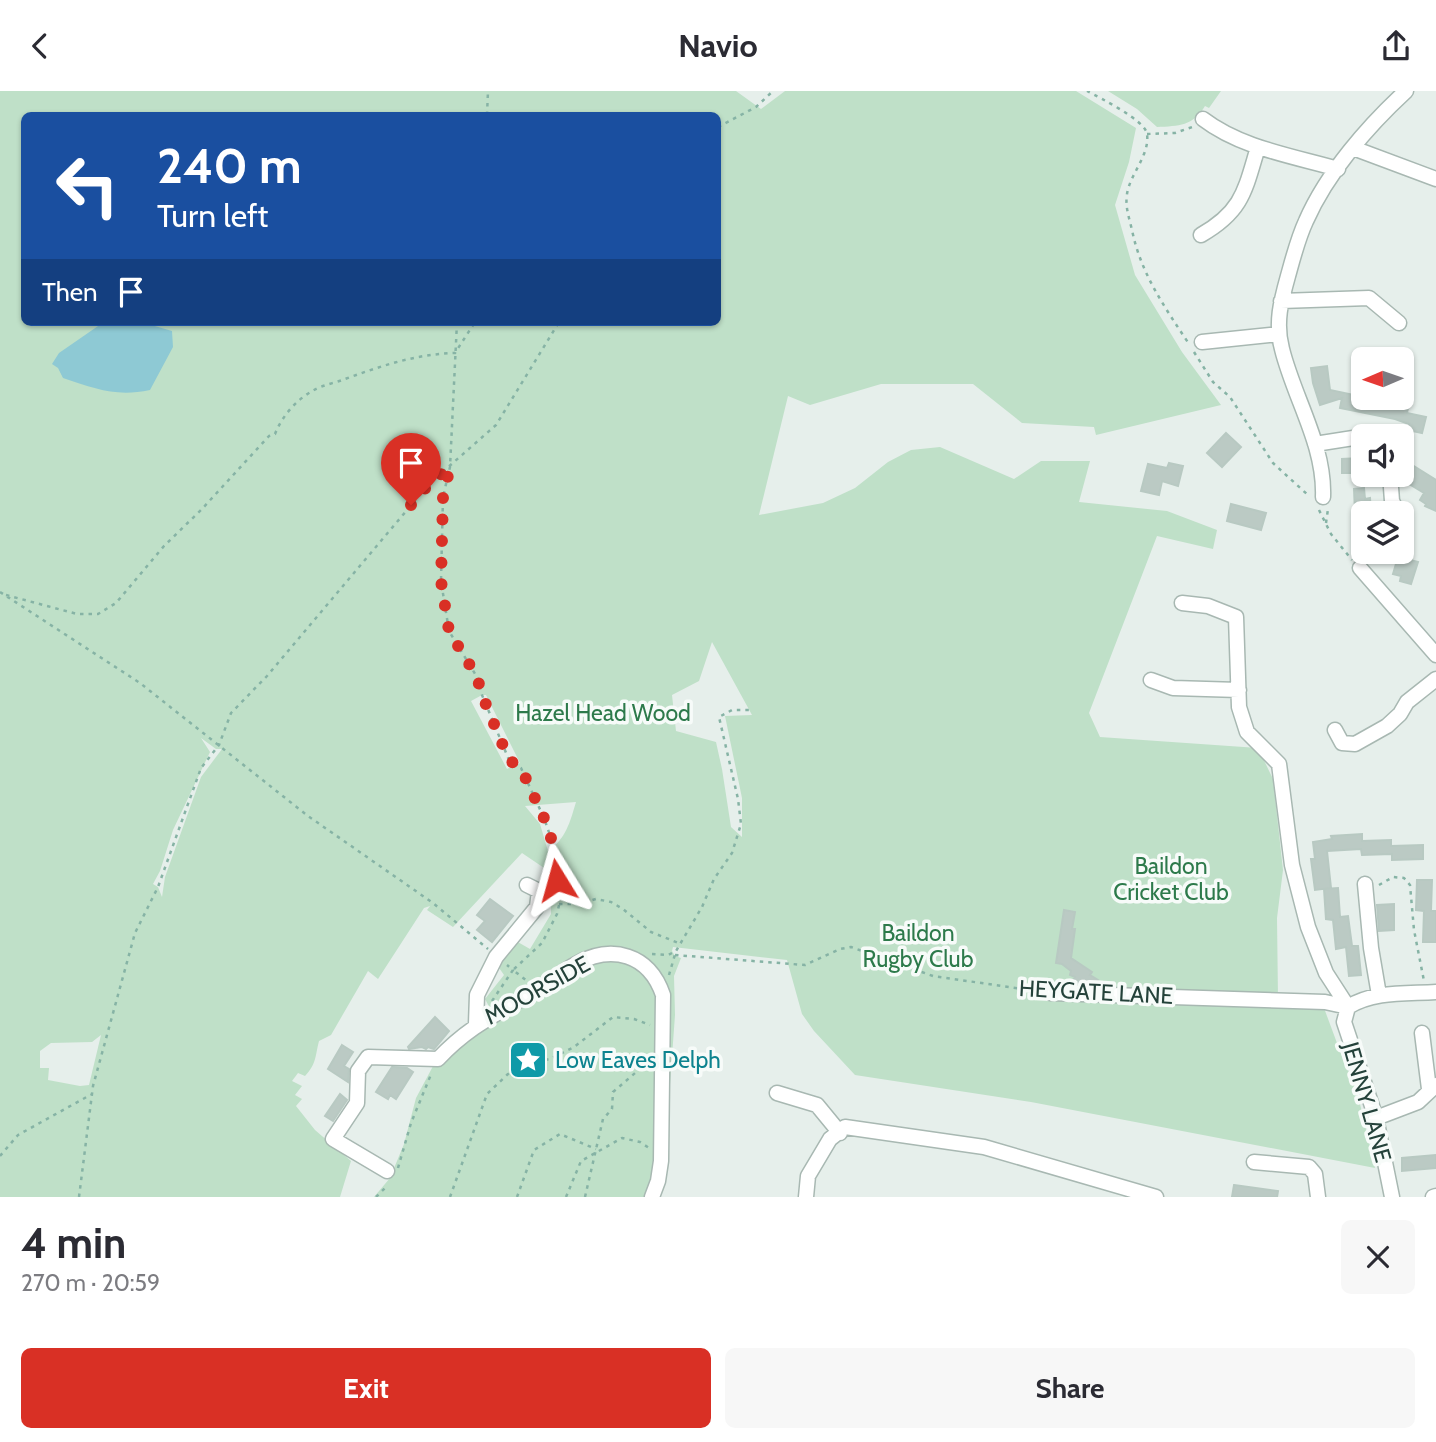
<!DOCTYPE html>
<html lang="en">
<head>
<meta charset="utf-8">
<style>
	body { margin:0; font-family:Cabin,sans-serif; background:#f7f7f7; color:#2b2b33; height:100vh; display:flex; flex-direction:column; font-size:26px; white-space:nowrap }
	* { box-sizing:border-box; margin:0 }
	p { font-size:23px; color:#7c7c81 }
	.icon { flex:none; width:38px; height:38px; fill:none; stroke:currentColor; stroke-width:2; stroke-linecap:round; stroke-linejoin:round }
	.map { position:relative; height:1106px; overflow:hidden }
	.sheet { display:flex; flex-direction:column; background:#fff; flex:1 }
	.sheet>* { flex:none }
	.guide { position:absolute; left:21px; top:21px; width:700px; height:214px; border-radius:10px; box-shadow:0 2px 5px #0004; background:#1a4fa0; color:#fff; overflow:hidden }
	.needle { width:46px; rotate:268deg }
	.tools { position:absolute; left:1351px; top:256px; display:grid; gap:14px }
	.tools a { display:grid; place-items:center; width:63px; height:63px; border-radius:10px; background:#fff; box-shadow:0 2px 5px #0004; font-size:35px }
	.pin { position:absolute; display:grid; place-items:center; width:60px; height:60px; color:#fff; margin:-72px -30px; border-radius:50% 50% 50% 0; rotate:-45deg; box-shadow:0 0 7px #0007 }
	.pin .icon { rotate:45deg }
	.me { position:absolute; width:77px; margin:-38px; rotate:352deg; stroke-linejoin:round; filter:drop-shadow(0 0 5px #0008) }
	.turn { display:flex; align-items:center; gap:24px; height:147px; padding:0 21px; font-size:32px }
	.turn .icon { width:91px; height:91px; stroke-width:2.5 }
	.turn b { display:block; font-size:49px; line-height:60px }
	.then { display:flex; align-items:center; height:66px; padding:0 21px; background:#0003; gap:14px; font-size:26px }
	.round { display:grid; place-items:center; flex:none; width:74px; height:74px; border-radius:10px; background:#f7f7f7 }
	.headline { display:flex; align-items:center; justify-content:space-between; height:119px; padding:0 21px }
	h1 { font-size:42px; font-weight:700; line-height:52px }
	.primary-button { display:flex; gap:14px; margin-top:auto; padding:14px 21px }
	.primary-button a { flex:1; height:80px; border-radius:10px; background:#d93025; color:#fff; font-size:28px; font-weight:700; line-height:80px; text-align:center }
	.primary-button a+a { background:#f7f7f7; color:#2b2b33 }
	header { display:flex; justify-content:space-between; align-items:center; height:91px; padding:0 21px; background:#fff; font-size:32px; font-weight:700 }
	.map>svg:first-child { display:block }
	.green { fill:#bfe0c8; fill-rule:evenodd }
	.water { fill:#8ec9d4 }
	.building { fill:#bbcac4; stroke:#b8c9c2; stroke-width:2 }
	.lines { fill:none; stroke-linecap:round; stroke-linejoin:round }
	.minor-casing { stroke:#a8b8b2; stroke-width:17 }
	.path { stroke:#86b3a5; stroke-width:2.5; stroke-dasharray:3.5 5; stroke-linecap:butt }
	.minor { stroke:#fff; stroke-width:14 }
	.route { stroke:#d93025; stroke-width:12; stroke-dasharray:0 21.6 }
	.labels { text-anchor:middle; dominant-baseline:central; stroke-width:7; stroke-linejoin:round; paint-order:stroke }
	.park-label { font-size:23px; fill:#2d7a4b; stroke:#f7fbf9 }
	.street-label { font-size:23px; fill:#24423a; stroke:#f7fbf9 }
	.culture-label { font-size:23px; fill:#0d838f; stroke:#f7fbf9; text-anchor:start }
</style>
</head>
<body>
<header><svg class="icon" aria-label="back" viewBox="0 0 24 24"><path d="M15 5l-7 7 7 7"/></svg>Navio<svg class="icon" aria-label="share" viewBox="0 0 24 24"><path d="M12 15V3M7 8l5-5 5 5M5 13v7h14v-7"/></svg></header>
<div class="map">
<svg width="1436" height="1106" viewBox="0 0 1436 1106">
	<rect width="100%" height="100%" fill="#e6efeb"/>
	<path class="green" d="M0 0H736L761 18 785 0H1076L1136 37 1129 71 1115 114 1135 184 1182 261 1221 314 1096 344 1094 336 1022 332 973 293H881L810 314 788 305 759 424 823 412 855 397 888 371 911 359 940 356 1014 388 1041 370H1090L1079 411 1167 420 1217 439 1213 458 1157 445 1089 622 1100 646 1258 657 1273 688 1283 779 1277 827 1278 907 1227 904 1224 900H1041L1046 906 1324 917 1347 979 1353 983 1375 1077 1031 1011 855 984 814 940 802 923 787 869 673 856 672 860 675 865 681 867 674 885 675 924 667 1035 650 1106H374L390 1087 404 1053 416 1007 440 962 492 921 485 908 504 884 495 871 516 850 530 858 551 823 550 781 522 762 453 836 427 819 430 815 424 817 378 888 368 880 331 944 319 950C315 965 317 972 305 985L298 982 292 990 302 995 295 1004 302 1008 296 1015 315 1039 351 1070 340 1106H0ZM24 24H718V231H24ZM712 551 752 624 725 625 742 707V746L731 736 722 678 716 651 676 640 672 604 699 590ZM482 604H486L520 672 507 678 471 610ZM201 647 216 658H222L201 686 165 786 162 806 158 796 153 793 160 780 173 739 210 661ZM576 711C570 731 566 748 548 760L540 733 525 715ZM101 944 89 994 80 995 48 989 49 977H40V960L51 952 92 951Z
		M1108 0H1221L1209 17 1205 15C1193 35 1179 35 1157 36L1137 18Z"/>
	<path class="water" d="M141 231 172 240 173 256 150 299C116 306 96 298 63 287L58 277 52 273 59 262 101 233Z"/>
	<path class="building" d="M1327 275 1330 299 1363 306H1400L1399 315 1408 317 1407 322 1426 326 1422 342 1408 339 1409 333 1395 328 1340 317 1342 307 1320 314 1313 292 1311 277Z
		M1226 342 1241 356 1222 376 1207 362Z
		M1360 367 1361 382H1342V368Z
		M1169 372 1183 375 1178 395 1162 390 1159 404 1141 400 1148 373 1167 377Z
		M1409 372 1436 389V420L1425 415 1426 413 1420 409 1424 402 1404 390 1408 383 1404 381Z
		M1364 397 1365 408 1370 407 1371 422H1355L1354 398Z
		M1231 413 1266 422 1261 439 1227 430Z
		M1398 466 1418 471 1411 493 1400 490 1401 485 1393 483Z
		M1362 743V750L1391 749V755L1423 754V768L1392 769V763L1362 764 1361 758 1327 760 1331 797 1315 799 1311 768H1315L1313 751 1332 748 1331 745Z
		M1417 789H1432L1431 820H1436V851H1423L1424 820 1416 819Z
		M1338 797 1340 826 1348 825 1352 855H1358L1361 884 1349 885 1346 856 1336 858 1333 829 1326 828 1324 798Z
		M490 808 513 825 492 851 477 839 485 830 477 824Z
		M1394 813V839L1379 840 1377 814Z
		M1064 819 1075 821 1072 838H1075L1071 867 1092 881 1090 884 1098 889 1094 894 1085 892 1076 893 1072 891 1075 886 1070 884 1071 880 1062 873 1056 872Z
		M435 926 449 940 434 958 428 956 426 958 422 956 409 958 408 956Z
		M342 954 353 961 344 975 349 978 348 991 328 978Z
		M392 976 407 977 413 981 396 1008 390 1004 388 1008 376 1001Z
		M340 1003 347 1009 333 1030 325 1025Z
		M1436 1064V1077L1402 1080V1067Z
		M1234 1094 1278 1100 1277 1106H1232Z"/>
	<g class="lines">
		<defs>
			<path id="minor" d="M1203 28C1241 57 1293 65 1338 78
				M1353 57 1436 88
				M1201 144C1243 120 1245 99 1258 56
				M1281 210 1369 207 1399 232
				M1202 251 1279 243
				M1315 353 1366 345
				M1390 383 1392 410 1398 422
				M1323 406C1325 354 1294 307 1282 258 1275 232 1281 210 1288 185 1293 167 1298 147 1306 130 1327 82 1368 35 1406 0
				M1360 477 1436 564
				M1182 512 1208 515 1236 526 1239 616 1247 641 1279 673 1292 774 1308 836 1326 882 1348 916
				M1151 589 1173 597 1239 599
				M1335 639 1342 652 1355 653 1387 635 1400 623 1407 611 1436 588
				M1365 793 1371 857 1379 904
				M1050 902 1325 911 1348 916C1374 900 1406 903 1436 901
				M1348 916 1344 931 1376 1027 1392 1106
				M476 933 477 904 496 866 537 816 539 800 527 794
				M1422 942 1429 998
				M777 1002 817 1014 840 1042
				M1376 1027 1418 1011 1436 994
				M1254 1071 1309 1076 1315 1083 1318 1106
				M387 1080 333 1048 357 1012 358 980 368 966 438 968C469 935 497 923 535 900 549 892 561 881 576 873 612 853 649 863 663 904L661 1070 658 1090 652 1106
				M806 1106 808 1085 830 1048 845 1036 984 1056 1156 1106
				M1433 1106 1436 1105"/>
		</defs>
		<use href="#minor" class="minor-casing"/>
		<path class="path" d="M1087 0C1100 7 1145 29 1147 43 1150 64 1130 83 1127 103 1125 116 1129 126 1132 139 1141 183 1164 215 1189 253
			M487 24 488 0
			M718 36 756 16 773 0
			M1147 43 1175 42 1195 35
			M457 231 450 376 443 406 441 490 449 540 477 586 482 604 509 669 521 677 544 727 551 747 560 810 557 823 542 852 513 879 527 890
			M1194 261 1213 291 1230 306 1273 372 1309 405
			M1319 419 1331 443 1352 469
			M1326 432 1328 418
			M0 501 140 592 308 725 433 812 488 858
			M6 504 77 523H98L116 512 164 455 202 418 269 345 275 343C282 325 297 308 314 299 323 294 335 292 345 288 381 275 416 263 455 262L475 231
			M1379 794 1393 786 1404 787 1410 794 1414 839 1424 890
			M559 813H578L596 808 611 811 623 818 651 841 681 853
			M652 863 668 864 676 860
			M675 864 805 874 840 858 851 856 933 885 1036 900
			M669 884 676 860 702 816 714 788 732 762 741 733 738 708 719 626 732 619H751
			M492 910 513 879 507 874
			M0 1065 18 1044 92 1003
			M398 1077 411 1032 432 981
			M79 1106 93 995 135 842 158 796 201 677 219 654 231 622 267 585 429 393 496 334 559 231
			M376 1106 388 1094
			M450 1106 487 1003 508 983 529 972 550 968 574 956 613 926 634 928 650 934
			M517 1106 534 1059 560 1043 596 1058
			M566 1106 581 1070 622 1047 640 1051 649 1057
			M585 1106 603 1028 612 1018 613 1001 649 970"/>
		<use href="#minor" class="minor"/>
	</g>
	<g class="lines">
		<path class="route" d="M411 414 429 393 450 376 443 406 441 490 449 540 477 586 482 604 509 669 521 677 544 727 551 747 557 789"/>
	</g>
	<defs>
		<symbol id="sight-square" viewBox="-11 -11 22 22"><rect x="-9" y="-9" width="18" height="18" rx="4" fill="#0f9aa8" stroke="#f7fbf9"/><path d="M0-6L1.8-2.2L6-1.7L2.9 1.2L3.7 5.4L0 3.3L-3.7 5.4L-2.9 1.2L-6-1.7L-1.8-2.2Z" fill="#fff"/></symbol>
	</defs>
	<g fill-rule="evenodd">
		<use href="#sight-square" x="506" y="947" width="44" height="44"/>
	</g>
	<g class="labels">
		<g class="park-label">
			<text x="603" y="622">Hazel Head Wood</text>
			<text x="1171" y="775">Baildon<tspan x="1171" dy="26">Cricket Club</tspan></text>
			<text x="918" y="842">Baildon<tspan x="918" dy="26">Rugby Club</tspan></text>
		</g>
		<g class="street-label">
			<text transform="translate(537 899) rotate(-29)">MOORSIDE</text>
			<text transform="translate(1096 901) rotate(3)">HEYGATE LANE</text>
			<text transform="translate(1367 1011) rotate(74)">JENNY LANE</text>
		</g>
		<g class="culture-label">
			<text x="555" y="969">Low Eaves Delph</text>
		</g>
	</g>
</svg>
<div class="tools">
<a><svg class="needle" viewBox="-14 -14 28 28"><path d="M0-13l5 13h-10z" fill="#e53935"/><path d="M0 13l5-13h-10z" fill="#7c7c81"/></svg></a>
<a><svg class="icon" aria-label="sound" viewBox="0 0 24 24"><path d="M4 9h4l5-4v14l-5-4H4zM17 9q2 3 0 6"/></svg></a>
<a><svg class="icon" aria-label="layers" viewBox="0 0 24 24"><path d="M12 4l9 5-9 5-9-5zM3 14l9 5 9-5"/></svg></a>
</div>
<div class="pin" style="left:411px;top:414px;background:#d93025"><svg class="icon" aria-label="arrive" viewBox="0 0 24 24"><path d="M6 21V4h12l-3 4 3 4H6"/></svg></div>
<svg class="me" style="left:557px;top:789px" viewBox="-20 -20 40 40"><path d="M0-17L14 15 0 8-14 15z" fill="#d93025" stroke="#fff" stroke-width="4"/></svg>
<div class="guide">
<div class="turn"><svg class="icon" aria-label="left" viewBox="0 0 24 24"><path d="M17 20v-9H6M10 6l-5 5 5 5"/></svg><div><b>240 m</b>Turn left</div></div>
<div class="then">Then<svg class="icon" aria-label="arrive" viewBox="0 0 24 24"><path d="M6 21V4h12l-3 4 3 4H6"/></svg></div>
</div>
</div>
<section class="sheet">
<div class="headline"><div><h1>4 min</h1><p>270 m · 20:59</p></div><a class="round"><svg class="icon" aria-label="close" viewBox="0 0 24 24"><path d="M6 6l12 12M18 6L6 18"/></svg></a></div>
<div class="primary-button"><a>Exit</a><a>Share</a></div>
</section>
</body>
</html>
